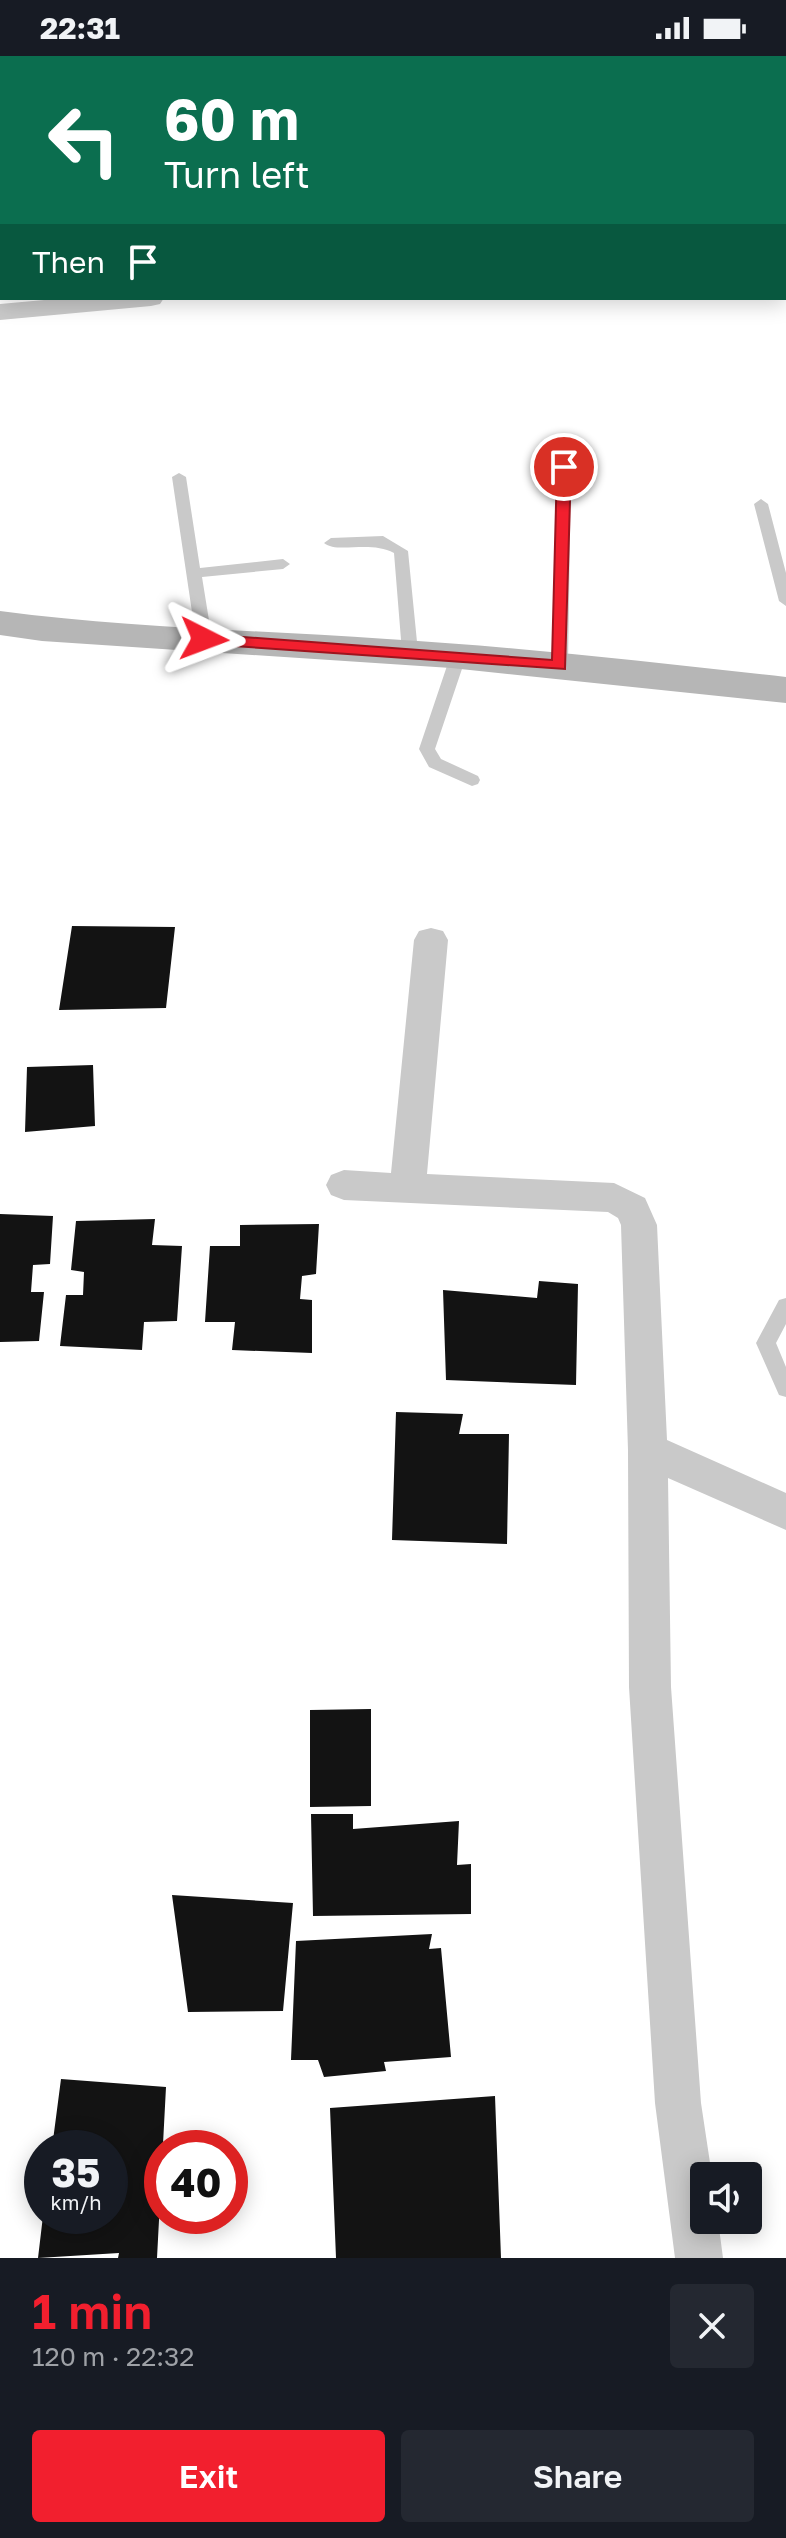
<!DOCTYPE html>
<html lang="en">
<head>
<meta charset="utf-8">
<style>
	body { margin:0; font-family:"Golos Text",sans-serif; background:#242831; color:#f1f3f6; height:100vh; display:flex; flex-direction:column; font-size:30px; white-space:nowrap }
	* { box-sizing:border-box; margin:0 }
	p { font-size:26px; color:#9ea1a6 }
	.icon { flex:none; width:44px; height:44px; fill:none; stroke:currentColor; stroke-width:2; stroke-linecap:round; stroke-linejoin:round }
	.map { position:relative; height:2202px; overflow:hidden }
	.details { display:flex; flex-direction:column; background:#171b24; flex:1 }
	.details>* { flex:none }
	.guide { position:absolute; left:0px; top:0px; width:786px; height:244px; box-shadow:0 4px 20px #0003; background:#0b6e4f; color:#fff; overflow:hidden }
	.tools { position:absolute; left:690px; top:2106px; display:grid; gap:16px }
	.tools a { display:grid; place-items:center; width:72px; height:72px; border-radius:8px; background:#171b24; box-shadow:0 4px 20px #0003; font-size:40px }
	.speed { position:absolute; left:24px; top:2074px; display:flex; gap:16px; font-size:40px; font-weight:700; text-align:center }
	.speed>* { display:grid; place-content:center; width:104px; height:104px; border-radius:50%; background:#171b24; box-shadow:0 4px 20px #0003; line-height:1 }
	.speed small { font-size:20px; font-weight:400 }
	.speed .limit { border:12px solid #d22; background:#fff; color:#111 }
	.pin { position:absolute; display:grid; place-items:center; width:68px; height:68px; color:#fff; margin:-34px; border:4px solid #fff; border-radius:50%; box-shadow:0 2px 8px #0007 }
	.me { position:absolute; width:88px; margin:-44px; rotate:93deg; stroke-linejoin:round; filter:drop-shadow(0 0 6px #0008) }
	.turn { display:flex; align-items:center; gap:28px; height:168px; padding:0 32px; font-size:36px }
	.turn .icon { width:104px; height:104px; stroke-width:2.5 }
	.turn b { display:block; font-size:56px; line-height:68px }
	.then { display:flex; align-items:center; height:76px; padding:0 32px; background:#0003; gap:16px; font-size:30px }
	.round { display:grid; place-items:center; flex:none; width:84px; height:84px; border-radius:8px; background:#242831 }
	.head { display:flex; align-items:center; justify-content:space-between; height:136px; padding:0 32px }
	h1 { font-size:48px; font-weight:600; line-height:60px; color:#f21f2e }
	.button { display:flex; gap:16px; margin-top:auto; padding:16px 32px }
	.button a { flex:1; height:92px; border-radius:8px; background:#f21f2e; color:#fff; font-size:32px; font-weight:600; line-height:92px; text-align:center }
	.button a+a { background:#242831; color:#f1f3f6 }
	.status { display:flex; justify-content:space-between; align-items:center; height:56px; padding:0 40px; background:#171b24; direction:ltr }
	.status svg { height:22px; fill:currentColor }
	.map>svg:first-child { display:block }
	.building { fill:#131313 }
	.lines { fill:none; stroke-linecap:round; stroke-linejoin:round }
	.lane { fill:#c9c9c9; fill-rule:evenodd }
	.street { fill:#c9c9c9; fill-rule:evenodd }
	.secondary { fill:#b6b6b6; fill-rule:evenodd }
	.route { fill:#f21f2e; stroke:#9d141e; stroke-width:2 }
</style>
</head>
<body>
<div class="status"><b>22:31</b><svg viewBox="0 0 49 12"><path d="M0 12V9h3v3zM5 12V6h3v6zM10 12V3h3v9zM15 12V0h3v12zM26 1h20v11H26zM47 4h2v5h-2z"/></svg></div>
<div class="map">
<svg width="786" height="2202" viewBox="0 0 786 2202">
	<rect width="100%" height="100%" fill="#fff"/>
	<path class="building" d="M72 870 175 871 166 952 59 954Z
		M93 1009 95 1070 25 1076 27 1011Z
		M0 1158 53 1160 50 1208 33 1209 31 1236H44L39 1285 0 1286Z
		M155 1163 152 1189 182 1190 177 1265 144 1266 142 1294 60 1290 66 1239H83L84 1216 71 1214 76 1165Z
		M319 1168 316 1218 302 1220 300 1243 312 1244V1297L232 1294 235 1266H205L210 1190H240V1169Z
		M539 1225 578 1228 576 1329 446 1324 443 1234 537 1242Z
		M396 1356 463 1358 459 1378H509L507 1488 392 1484Z
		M371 1653V1750L310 1751V1654Z
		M311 1758H353V1773L459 1765 457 1809 471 1808V1858L313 1860Z
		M172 1839 293 1847 283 1955 188 1956Z
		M432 1878 429 1893 441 1892 451 2001 384 2006 386 2015 324 2021 318 2004H291L296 1885Z
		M61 2023 166 2031 157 2202H118L119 2197 38 2202 43 2160H110V2092H52Z
		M495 2040 501 2202H336L330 2052Z"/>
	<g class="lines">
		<path class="lane" d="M564 407 571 411 568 610 560 615 552 610 557 411Z
			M179 417 186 421 200 512 283 503 290 508 283 513 202 521 212 583 204 588 196 583 172 421Z
			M761 443 768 448 786 517V550L779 545 754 448Z
			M383 480 408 495 418 596 410 601 402 596 394 497C370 484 337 498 324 487L331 482Z
			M458 596 466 601 435 693 441 703 478 720 480 724 478 728 472 730 429 711 419 693 450 601Z
			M786 1242V1268L776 1287 786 1311V1341L779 1339 756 1287 779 1244Z"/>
		<path class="street" d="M202 0H226V2H202Z
			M295 0H355L293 2Z
			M0 24H2V38H0Z
			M784 181H786V197H784Z
			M66 242H164L160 248 151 250 0 264V248Z
			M431 872 443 875 448 884 427 1118 614 1127 645 1142 657 1169 667 1384 786 1437V1474L668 1422 671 1631 701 2047 712 2120H704V2164H718L723 2202H675L655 2047 629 1631 628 1394 621 1169 618 1162 608 1156 344 1144 331 1139 326 1129 331 1119 344 1114 391 1117 414 884 419 875Z"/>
		<path class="secondary" d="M0 555C128 572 258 574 387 583 521 591 653 606 786 621V647L451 612 42 585 0 579Z"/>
	</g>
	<path class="route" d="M564 407 571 411 565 613 204 588 196 583 204 578 552 604 557 411Z"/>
</svg>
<div class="tools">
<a><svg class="icon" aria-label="sound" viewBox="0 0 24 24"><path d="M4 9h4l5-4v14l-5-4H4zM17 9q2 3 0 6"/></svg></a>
</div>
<div class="speed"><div>35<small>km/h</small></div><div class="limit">40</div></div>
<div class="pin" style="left:564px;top:411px;background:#d93025"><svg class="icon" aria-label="arrive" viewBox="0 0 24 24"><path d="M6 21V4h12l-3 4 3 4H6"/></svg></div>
<svg class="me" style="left:204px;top:583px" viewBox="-20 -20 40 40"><path d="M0-17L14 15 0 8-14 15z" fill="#f21f2e" stroke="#fff" stroke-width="4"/></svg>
<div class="guide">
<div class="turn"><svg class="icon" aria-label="left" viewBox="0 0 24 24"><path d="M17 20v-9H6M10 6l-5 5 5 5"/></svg><div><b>60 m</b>Turn left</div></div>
<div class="then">Then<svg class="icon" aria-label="arrive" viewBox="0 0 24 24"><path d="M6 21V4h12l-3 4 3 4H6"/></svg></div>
</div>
</div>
<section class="details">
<div class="head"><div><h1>1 min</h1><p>120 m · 22:32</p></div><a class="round"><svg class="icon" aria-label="close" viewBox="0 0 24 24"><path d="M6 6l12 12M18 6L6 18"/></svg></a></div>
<div class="button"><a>Exit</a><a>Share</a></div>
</section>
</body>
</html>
